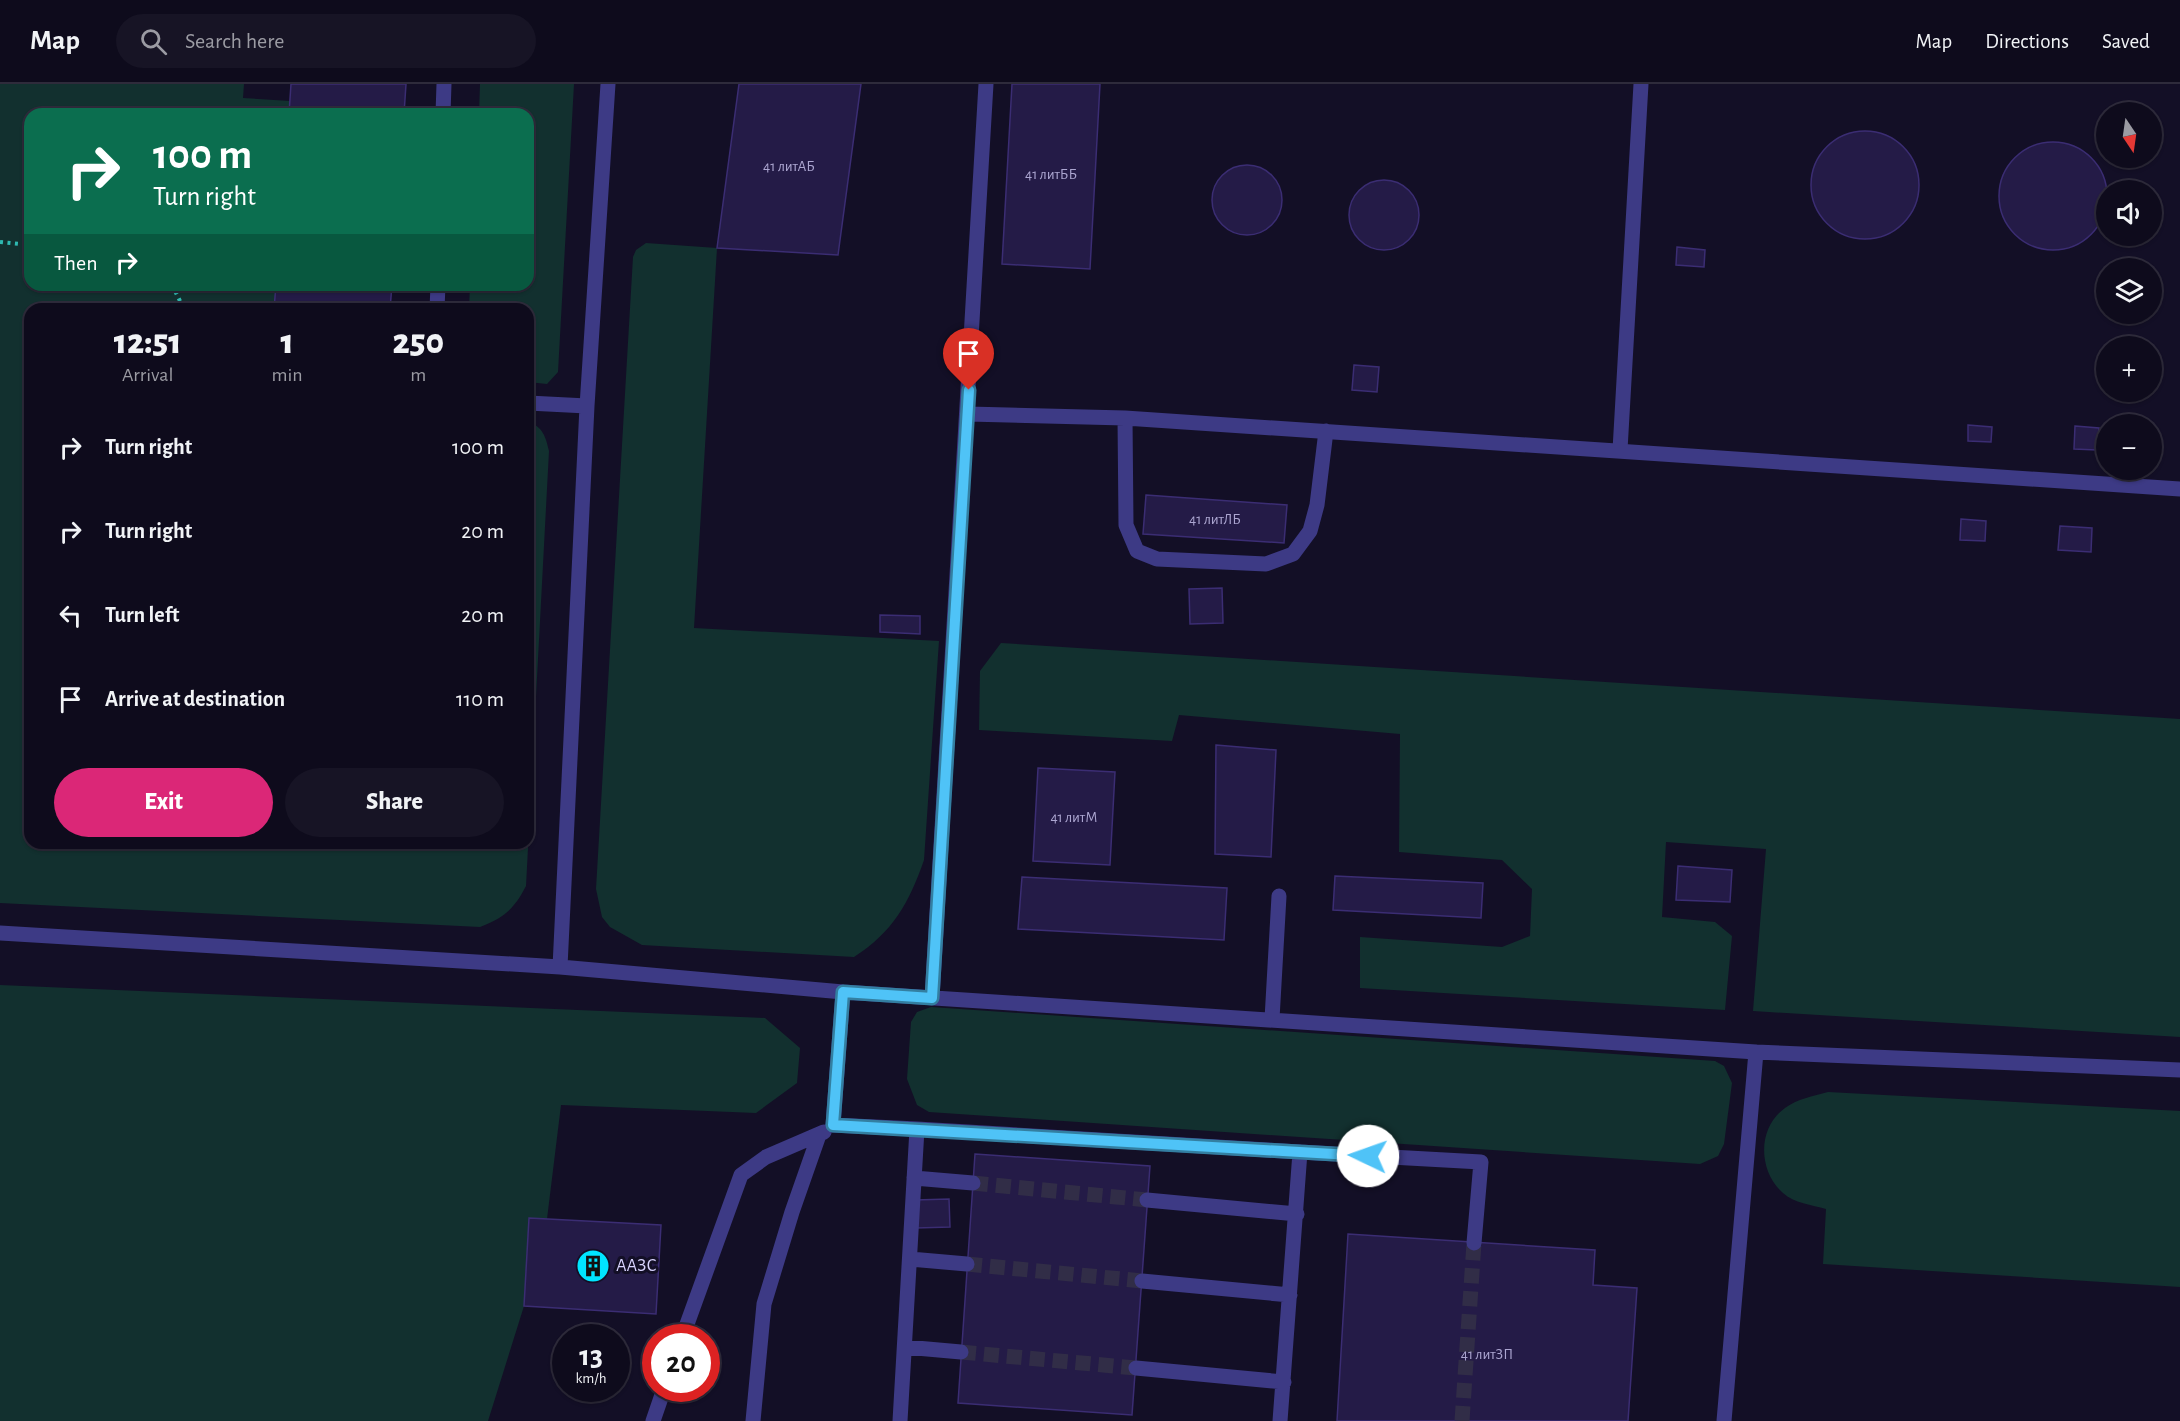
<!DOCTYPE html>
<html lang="en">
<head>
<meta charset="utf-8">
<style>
	body { margin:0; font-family:"Alegreya Sans",sans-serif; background:#171425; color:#f1f3f6; height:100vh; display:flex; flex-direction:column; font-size:22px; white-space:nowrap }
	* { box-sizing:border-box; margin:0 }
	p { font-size:20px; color:#9b9ba3 }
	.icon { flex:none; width:33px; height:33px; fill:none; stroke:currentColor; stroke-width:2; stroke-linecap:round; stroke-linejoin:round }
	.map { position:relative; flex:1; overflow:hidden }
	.drawer { position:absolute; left:24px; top:219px; width:510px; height:546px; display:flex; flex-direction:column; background:#0e0b1c; border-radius:18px; box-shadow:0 2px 4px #0004,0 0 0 2px #2e2b3b }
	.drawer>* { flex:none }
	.banner { position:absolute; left:24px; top:24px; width:510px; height:183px; border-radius:18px; box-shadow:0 2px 4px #0004,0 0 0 2px #2e2b3b; background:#0b6e4f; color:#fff; overflow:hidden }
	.needle { width:39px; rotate:167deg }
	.fabs { position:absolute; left:2096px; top:18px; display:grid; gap:12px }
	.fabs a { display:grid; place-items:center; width:66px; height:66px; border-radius:50%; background:#0e0b1c; box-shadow:0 2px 4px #0004,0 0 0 2px #2e2b3b; font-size:30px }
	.speed { position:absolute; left:552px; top:1240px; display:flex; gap:12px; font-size:30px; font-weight:700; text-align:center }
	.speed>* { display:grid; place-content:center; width:78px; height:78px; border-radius:50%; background:#0e0b1c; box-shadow:0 2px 4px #0004,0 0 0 2px #2e2b3b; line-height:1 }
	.speed small { font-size:15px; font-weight:400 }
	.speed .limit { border:9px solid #d22; background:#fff; color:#111 }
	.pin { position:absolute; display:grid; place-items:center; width:51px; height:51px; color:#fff; margin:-62px -26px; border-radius:50% 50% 50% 0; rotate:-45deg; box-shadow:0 0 6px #0007 }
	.pin .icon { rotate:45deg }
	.me { position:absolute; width:66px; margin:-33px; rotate:273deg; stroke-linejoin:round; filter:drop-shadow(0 0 4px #0008) }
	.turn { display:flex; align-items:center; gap:21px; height:126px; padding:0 30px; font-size:27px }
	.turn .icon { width:78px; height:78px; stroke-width:2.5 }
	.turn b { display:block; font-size:42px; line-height:51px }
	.then { display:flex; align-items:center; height:57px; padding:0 30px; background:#0003; gap:12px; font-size:22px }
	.eta { display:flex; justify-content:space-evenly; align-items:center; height:102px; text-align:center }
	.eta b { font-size:36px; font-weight:800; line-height:42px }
	.primary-button { display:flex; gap:12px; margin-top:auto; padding:12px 30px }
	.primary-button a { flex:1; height:69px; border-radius:36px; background:#db2777; color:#fff; font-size:24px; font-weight:800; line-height:69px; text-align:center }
	.primary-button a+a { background:#171425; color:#f1f3f6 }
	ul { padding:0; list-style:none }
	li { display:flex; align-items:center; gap:18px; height:84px; padding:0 30px }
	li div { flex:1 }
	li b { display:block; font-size:22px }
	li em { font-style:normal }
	header { display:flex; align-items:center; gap:36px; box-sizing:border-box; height:84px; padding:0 30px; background:#0e0b1c; border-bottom:2px solid #2e2b3b }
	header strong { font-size:28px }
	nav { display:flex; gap:33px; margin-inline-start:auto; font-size:21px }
	.search { width:420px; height:54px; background:#171425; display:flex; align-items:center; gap:15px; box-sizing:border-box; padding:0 21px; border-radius:33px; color:#9b9ba3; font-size:22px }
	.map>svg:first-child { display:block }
	.green { fill:#12302f }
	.building { fill:#241b47; stroke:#3b2d73; stroke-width:1.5 }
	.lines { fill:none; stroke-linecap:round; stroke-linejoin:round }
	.minor-tunnel { stroke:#312d47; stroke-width:15; stroke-dasharray:15 8; stroke-linecap:butt }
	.path { stroke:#2fb8b0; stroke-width:4; stroke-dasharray:3 4.5; stroke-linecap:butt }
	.minor { stroke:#3d3a85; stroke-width:15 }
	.route-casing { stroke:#337fa1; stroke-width:15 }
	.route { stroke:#4fc3f7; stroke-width:10 }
	.labels { text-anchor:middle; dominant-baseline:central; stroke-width:6; stroke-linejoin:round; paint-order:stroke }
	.number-label { font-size:15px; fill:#aca6d1 }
	.poi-label { font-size:18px; fill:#d9d4ff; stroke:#130f26; text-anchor:start }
</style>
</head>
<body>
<header>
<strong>Map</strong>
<div class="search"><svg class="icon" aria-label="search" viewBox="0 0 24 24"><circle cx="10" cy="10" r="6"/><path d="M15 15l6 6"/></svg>Search here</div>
<nav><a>Map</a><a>Directions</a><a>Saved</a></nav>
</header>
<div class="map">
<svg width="2180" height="1337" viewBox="0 0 2180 1337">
	<rect width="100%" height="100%" fill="#130f26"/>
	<path class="green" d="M0 0H244L243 14 290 17 289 30H30V201H276L274 225H30V759H528V338C543 342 546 354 549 367L526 802C514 825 505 833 480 843L0 819Z
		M480 0H574L558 288 547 300 528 298V225H469L470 201H528V30H479Z
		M646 159 717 164 694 544 939 557 924 776C909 819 893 848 854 873L642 861 610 843 602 833 596 805 633 173 636 166Z
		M1001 559 2180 635V953L1753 927 1766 765 1666 758 1662 833 1715 838 1732 852 1725 926 1360 904V853L1502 863 1530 852 1532 805 1502 776 1399 768 1400 650 1179 631 1172 657 979 646 980 587Z
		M0 901 765 934 800 964 797 999 756 1029 561 1021 547 1135 529 1134 524 1222 488 1337H0Z
		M931 923 1715 977 1724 982 1732 999 1724 1060 1718 1072 1700 1080 929 1028 917 1021 907 995 911 938 917 928Z
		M1828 1008 2180 1027V1203L1823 1180 1826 1125C1812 1121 1794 1119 1783 1109 1758 1087 1757 1044 1785 1024 1797 1015 1813 1012 1828 1008Z"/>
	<path class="building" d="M291 0H406L404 30H289Z
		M739 0H861L838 171 717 164Z
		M1012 0H1100L1090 185 1002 180Z
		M1811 101a54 54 0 1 1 108 0a54 54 0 1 1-108 0Z
		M1999 112a54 54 0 1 1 108 0a54 54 0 1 1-108 0Z
		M1212 116a35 35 0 1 1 70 0a35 35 0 1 1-70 0Z
		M1349 131a35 35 0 1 1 70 0a35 35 0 1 1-70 0Z
		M1677 163 1705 166 1704 183 1676 181Z
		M276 201H392L390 225H274Z
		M1354 281 1379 283 1377 308 1352 306Z
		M1968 341 1992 343 1991 358 1968 357Z
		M2075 342 2099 344 2097 366 2074 365Z
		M1146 411 1287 421 1284 459 1143 450Z
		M1961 435 1986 437 1985 457 1960 456Z
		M2060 442 2092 444 2091 468 2058 466Z
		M1222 504 1223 539 1190 540 1189 505Z
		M880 531 920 532V550L880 548Z
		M1216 661 1276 666 1271 773 1215 770Z
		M1038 684 1115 688 1110 781 1033 777Z
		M1678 782 1732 786 1730 818 1676 816Z
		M1335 792 1483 799 1481 834 1333 826Z
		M1022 793 1227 804 1224 856 1018 845Z
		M975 1070 1150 1082 1132 1331 958 1319Z
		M949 1115 950 1143 916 1144 915 1116Z
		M529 1134 661 1141 656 1230 524 1222Z
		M1348 1150 1595 1166 1593 1201 1637 1204 1628 1337H1337Z"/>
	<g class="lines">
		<path class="minor-tunnel" d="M973 1099 1147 1116
			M967 1180 1142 1197
			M961 1268 1136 1284
			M1462 1337 1474 1159"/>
		<path class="path" d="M0 158 30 161
			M172 201 184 225"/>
		<path class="minor" d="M443 30 444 0
			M437 225 438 201
			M528 319 587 322
			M968 330 1125 334 2180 405
			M1125 334 1126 441 1137 467 1157 475 1266 480 1293 470 1310 447 1317 421 1326 347
			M1620 366 1641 0
			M0 849 560 883 843 908 1756 968 2180 986
			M560 883 587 322 608 0
			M843 908 833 1041 917 1045 900 1337
			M932 914 986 0
			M1272 935 1279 812
			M917 1045 1300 1068 1280 1337
			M1300 1068 1481 1078 1474 1159
			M914 1094 973 1099
			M1147 1116 1297 1130
			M910 1175 967 1180
			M1142 1197 1290 1211
			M682 1254 741 1091 766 1073 824 1048
			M905 1263 961 1268
			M1136 1284 1284 1298
			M653 1337 664 1305
			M753 1337 764 1220 792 1128 819 1051
			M1724 1337 1756 968"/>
	</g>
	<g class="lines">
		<defs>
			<path id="route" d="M969 306 932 914 843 908 833 1041 1368 1072"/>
		</defs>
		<use href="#route" class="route-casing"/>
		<use href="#route" class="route"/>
	</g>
	<defs>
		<symbol id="building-disc" viewBox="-11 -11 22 22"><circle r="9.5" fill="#00e5ff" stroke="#130f26"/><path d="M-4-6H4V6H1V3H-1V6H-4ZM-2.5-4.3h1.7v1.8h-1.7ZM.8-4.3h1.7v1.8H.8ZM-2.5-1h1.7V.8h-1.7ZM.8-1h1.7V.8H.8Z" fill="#111"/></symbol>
	</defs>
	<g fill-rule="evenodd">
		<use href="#building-disc" x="574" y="1163" width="38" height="38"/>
	</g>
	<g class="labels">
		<g class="number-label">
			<text x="789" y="82">41 литАБ</text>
			<text x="1051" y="90">41 литББ</text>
			<text x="1215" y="435">41 литЛБ</text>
			<text x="1074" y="733">41 литМ</text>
			<text x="1487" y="1270">41 литЗП</text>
		</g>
		<g class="poi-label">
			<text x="616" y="1182">ААЗС</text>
		</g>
	</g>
</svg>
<div class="fabs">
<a><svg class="needle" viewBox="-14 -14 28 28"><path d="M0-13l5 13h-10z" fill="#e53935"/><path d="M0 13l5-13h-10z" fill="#9b9ba3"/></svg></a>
<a><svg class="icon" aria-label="sound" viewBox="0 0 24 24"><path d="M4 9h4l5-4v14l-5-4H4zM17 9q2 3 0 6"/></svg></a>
<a><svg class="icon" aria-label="layers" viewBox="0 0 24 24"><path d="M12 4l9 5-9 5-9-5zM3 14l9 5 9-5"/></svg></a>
<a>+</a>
<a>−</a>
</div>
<div class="speed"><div>13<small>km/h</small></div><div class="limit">20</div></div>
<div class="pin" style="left:969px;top:306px;background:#d93025"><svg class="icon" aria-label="arrive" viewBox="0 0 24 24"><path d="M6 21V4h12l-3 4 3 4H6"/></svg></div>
<svg class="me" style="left:1368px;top:1072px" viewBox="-20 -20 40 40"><circle r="19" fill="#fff"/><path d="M0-13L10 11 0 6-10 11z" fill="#4fc3f7"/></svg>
<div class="banner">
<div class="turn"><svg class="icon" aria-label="right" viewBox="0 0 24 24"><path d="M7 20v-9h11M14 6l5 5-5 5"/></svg><div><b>100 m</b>Turn right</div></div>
<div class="then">Then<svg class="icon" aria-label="right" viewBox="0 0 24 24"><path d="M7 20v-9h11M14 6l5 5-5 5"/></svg></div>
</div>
<section class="drawer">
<div class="eta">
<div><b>12:51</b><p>Arrival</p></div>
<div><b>1</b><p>min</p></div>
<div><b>250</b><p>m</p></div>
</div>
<ul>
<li><svg class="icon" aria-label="right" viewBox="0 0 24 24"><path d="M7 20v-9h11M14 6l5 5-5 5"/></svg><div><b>Turn right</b></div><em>100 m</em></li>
<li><svg class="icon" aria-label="right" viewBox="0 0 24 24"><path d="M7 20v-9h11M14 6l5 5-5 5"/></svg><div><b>Turn right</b></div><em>20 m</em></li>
<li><svg class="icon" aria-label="left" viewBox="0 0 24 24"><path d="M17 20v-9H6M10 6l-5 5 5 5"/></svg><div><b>Turn left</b></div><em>20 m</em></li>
<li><svg class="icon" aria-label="arrive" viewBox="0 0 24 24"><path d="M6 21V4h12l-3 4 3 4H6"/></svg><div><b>Arrive at destination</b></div><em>110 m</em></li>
</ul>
<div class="primary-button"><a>Exit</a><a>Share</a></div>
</section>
</div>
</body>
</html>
